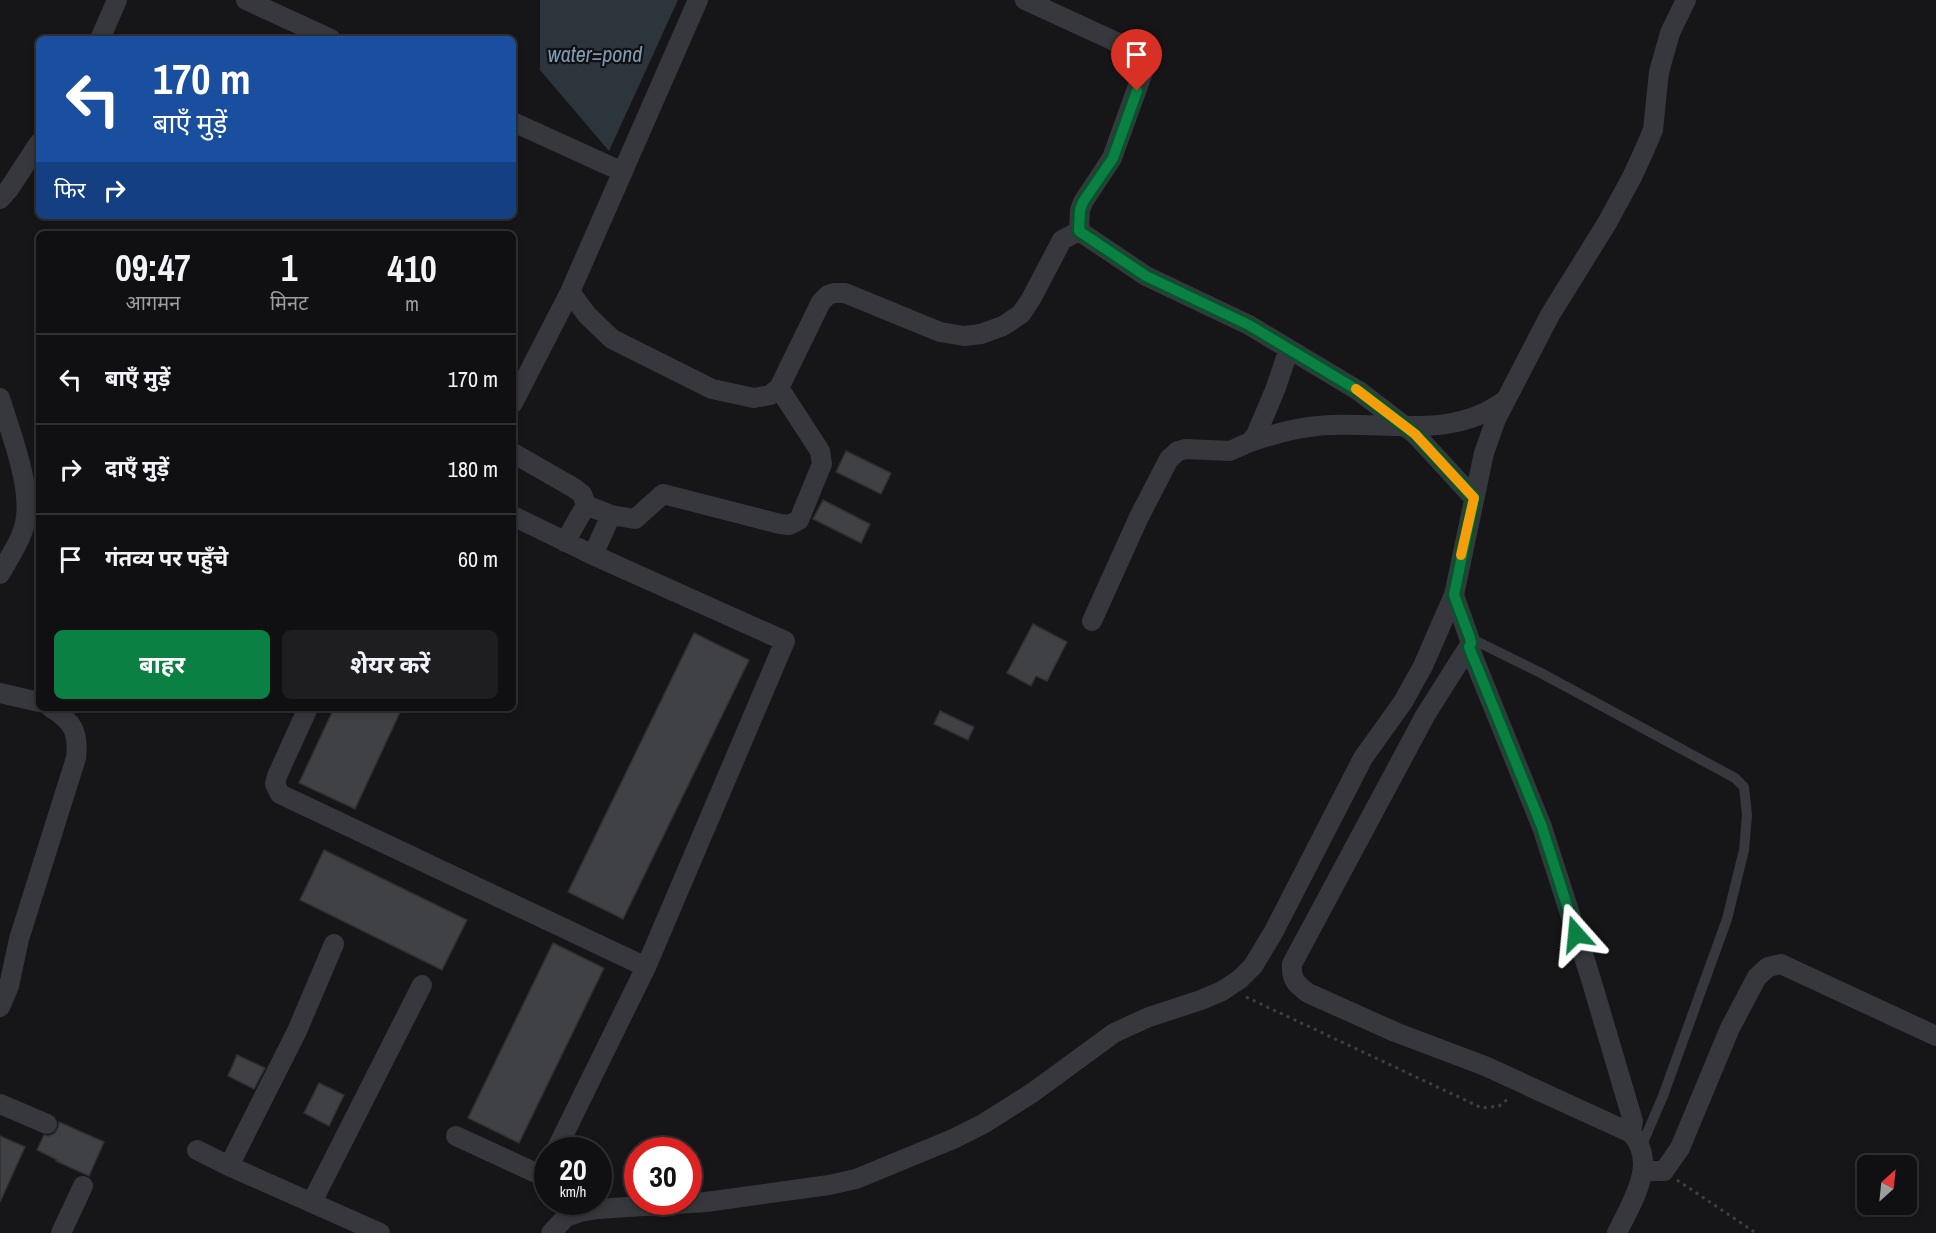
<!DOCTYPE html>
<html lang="hi">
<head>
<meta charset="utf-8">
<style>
	body { margin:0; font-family:"Archivo Narrow","Noto Sans Devanagari",sans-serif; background:#1e1e20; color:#f1f3f6; height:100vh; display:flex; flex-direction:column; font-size:22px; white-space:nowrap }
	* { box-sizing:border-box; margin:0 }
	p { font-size:20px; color:#9c9d9f }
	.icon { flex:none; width:33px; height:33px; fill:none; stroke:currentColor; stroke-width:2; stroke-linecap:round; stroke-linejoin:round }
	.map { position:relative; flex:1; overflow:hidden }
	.sheet { position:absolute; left:36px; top:231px; width:480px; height:480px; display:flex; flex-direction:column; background:#101012; border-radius:9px; box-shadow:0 3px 9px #0003,0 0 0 2px #303032 }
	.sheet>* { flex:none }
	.guide { position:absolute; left:36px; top:36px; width:480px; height:183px; border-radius:9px; box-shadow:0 3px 9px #0003,0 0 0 2px #303032; background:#1a4fa0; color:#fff; overflow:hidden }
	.needle { width:39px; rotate:27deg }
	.tools { position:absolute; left:1857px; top:1155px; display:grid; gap:12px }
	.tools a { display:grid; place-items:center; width:60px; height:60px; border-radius:9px; background:#101012; box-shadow:0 3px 9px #0003,0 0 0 2px #303032; font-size:30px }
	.speed { position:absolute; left:534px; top:1137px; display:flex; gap:12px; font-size:30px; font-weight:700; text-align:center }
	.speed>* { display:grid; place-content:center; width:78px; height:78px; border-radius:50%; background:#101012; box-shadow:0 3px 9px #0003,0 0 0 2px #303032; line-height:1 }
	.speed small { font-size:15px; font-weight:400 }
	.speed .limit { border:9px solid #d22; background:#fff; color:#111 }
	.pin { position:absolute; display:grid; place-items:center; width:51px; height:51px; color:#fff; margin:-62px -26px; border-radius:50% 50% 50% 0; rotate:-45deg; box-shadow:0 0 6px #0007 }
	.pin .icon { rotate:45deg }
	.me { position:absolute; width:66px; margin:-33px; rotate:342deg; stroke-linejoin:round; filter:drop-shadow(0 0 4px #0008) }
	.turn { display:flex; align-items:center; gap:21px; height:126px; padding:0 18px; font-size:27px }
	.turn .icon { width:78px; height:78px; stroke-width:2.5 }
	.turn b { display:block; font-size:42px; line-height:51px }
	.then { display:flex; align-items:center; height:57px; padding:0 18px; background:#0003; gap:12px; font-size:22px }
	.eta { display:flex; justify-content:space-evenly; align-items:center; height:102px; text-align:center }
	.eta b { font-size:36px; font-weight:700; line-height:42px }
	.button { display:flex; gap:12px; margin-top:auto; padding:12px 18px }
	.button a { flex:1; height:69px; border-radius:9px; background:#0b8043; color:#fff; font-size:24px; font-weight:700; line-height:69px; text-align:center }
	.button a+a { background:#1e1e20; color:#f1f3f6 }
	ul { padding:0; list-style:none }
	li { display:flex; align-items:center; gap:18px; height:90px; padding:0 18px; border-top:2px solid #303032 }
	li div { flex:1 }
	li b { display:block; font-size:22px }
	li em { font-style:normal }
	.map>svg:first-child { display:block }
	.water { fill:#2c353c }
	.building { fill:#404145; stroke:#303034; stroke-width:1.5 }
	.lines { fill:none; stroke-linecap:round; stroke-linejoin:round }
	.path { stroke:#3d3f44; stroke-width:3; stroke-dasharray:3 4.5; stroke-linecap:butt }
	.service { stroke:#37383d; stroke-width:10 }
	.minor { stroke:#37383d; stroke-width:20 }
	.route-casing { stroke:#07532c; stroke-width:15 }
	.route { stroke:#0b8043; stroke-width:10 }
	.slow { stroke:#f59e0b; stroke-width:10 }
	.labels { text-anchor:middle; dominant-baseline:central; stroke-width:4.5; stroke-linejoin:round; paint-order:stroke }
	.water-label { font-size:22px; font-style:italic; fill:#7f9bb3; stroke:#111113 }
</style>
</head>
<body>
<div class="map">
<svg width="1936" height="1233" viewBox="0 0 1936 1233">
	<rect width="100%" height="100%" fill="#161618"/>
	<path class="water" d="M540 0H678L609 151 540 70Z"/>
	<path class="building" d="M846 451 891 473 881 494 836 472Z
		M823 500 870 524 861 543 813 519Z
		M1033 624 1067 642 1047 681 1036 676 1031 686 1007 673Z
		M694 633 749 660 623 919 568 892Z
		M334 708H402L355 809 299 783Z
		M940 711 974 727 968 740 934 724Z
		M324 850 467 920 442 970 300 900Z
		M553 943 604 968 519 1143 468 1118Z
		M237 1055 265 1068 254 1089 228 1076Z
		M319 1083 344 1095 329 1126 304 1113Z
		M59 1122 104 1142 89 1176 56 1161 57 1160 37 1150 44 1135 49 1136 55 1133 58 1128Z
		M0 1136 25 1147 0 1202Z"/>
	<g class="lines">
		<path class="path" d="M1246 997 1482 1108 1499 1106 1509 1098
			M1677 1180 1756 1233"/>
		<path class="service" d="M1470 638 1541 673 1735 778 1744 787 1747 815 1744 850 1727 919 1663 1096 1641 1147"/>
		<path class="minor" d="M246 0 331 39
			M100 39 117 0
			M513 122 623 172
			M0 199 9 189 39 143
			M1079 231 1146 276 1249 325 1289 349 1275 390 1256 435 1250 442 1230 451 1186 449 1178 451 1169 459 1139 517 1092 621
			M570 292 587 315 612 339 712 389 754 398 770 395 779 388 821 302 828 295 834 293H845L940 332 964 336 981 334 1003 326 1021 314 1031 299 1062 240 1079 231 1080 210 1083 202 1112 158 1143 72V60L1138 52 1025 0
			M1289 349 1359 391 1415 434 1474 498
			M0 398C11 435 37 497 22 533 17 547 7 561 0 574
			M513 403 570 292 698 0
			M1250 442C1277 433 1302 426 1331 425 1389 422 1453 439 1504 401
			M513 453 574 488 582 494 586 505 565 542
			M586 505 611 515 635 519 663 494 780 524 789 525 799 520 822 464 820 451 779 388
			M513 516 593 555 785 641 646 967 556 1150
			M593 555 611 515
			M1469 647 1542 827 1590 976 1633 1121 1631 1133
			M0 693 39 702
			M308 708 277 776 275 784 280 794 646 967
			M0 1007 9 986 19 939 76 758C79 733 73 721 51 708
			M0 1104 47 1124
			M456 1136 536 1173H541L548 1167
			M197 1150 229 1166 380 1233
			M229 1166 297 1031 334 944
			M1643 1171H1664L1680 1148 1730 1028 1757 977 1768 967 1781 964 1936 1036
			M312 1202 422 985
			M61 1233 83 1186
			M551 1233 566 1217 580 1212 598 1209 706 1202 829 1185 856 1179 953 1139 983 1124 1032 1093 1114 1033 1149 1017 1201 1000 1222 991 1240 979 1253 966 1273 933 1363 758 1403 702 1423 666 1454 595
			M1617 1233C1631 1203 1659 1163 1631 1133L1485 1066 1395 1032 1308 993C1296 984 1291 980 1292 964L1426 714 1471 643 1454 595 1484 453 1496 419 1550 315 1607 223 1632 177 1644 151 1653 130 1659 72 1670 33 1686 0"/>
	</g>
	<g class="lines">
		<defs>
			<path id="route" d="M1137 91 1113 158 1083 202 1080 210 1079 231 1146 276 1249 325 1359 391 1415 434 1474 498 1454 595 1470 638 1471 643 1469 647 1542 827 1576 934"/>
		</defs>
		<use href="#route" class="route-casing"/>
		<use href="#route" class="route"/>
		<path class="slow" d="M1356 389 1415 434 1474 498 1461 555"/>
	</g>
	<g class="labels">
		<g class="water-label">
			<text x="595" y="54">water=pond</text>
		</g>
	</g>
</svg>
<div class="tools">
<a><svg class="needle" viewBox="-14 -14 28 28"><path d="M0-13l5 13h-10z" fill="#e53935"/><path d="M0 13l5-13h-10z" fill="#9c9d9f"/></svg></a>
</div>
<div class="speed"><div>20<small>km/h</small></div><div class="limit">30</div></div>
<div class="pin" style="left:1137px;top:91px;background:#d93025"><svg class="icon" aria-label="arrive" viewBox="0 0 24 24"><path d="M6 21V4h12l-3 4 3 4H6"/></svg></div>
<svg class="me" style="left:1576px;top:934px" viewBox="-20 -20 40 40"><path d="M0-17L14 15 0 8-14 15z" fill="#0b8043" stroke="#fff" stroke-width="4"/></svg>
<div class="guide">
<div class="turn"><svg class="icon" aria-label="left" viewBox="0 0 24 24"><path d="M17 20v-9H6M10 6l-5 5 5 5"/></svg><div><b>170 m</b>बाएँ मुड़ें</div></div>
<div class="then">फिर<svg class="icon" aria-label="right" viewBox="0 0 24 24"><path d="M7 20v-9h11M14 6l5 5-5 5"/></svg></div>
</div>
<section class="sheet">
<div class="eta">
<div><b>09:47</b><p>आगमन</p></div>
<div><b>1</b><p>मिनट</p></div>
<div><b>410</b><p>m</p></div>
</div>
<ul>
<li><svg class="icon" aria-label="left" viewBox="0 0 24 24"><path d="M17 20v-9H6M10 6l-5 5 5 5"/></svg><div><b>बाएँ मुड़ें</b></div><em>170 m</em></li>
<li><svg class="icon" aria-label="right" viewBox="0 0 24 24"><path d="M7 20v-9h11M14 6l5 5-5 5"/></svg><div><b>दाएँ मुड़ें</b></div><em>180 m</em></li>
<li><svg class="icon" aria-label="arrive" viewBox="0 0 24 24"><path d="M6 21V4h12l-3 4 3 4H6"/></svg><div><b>गंतव्य पर पहुँचे</b></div><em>60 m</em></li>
</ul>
<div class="button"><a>बाहर</a><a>शेयर करें</a></div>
</section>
</div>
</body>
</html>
